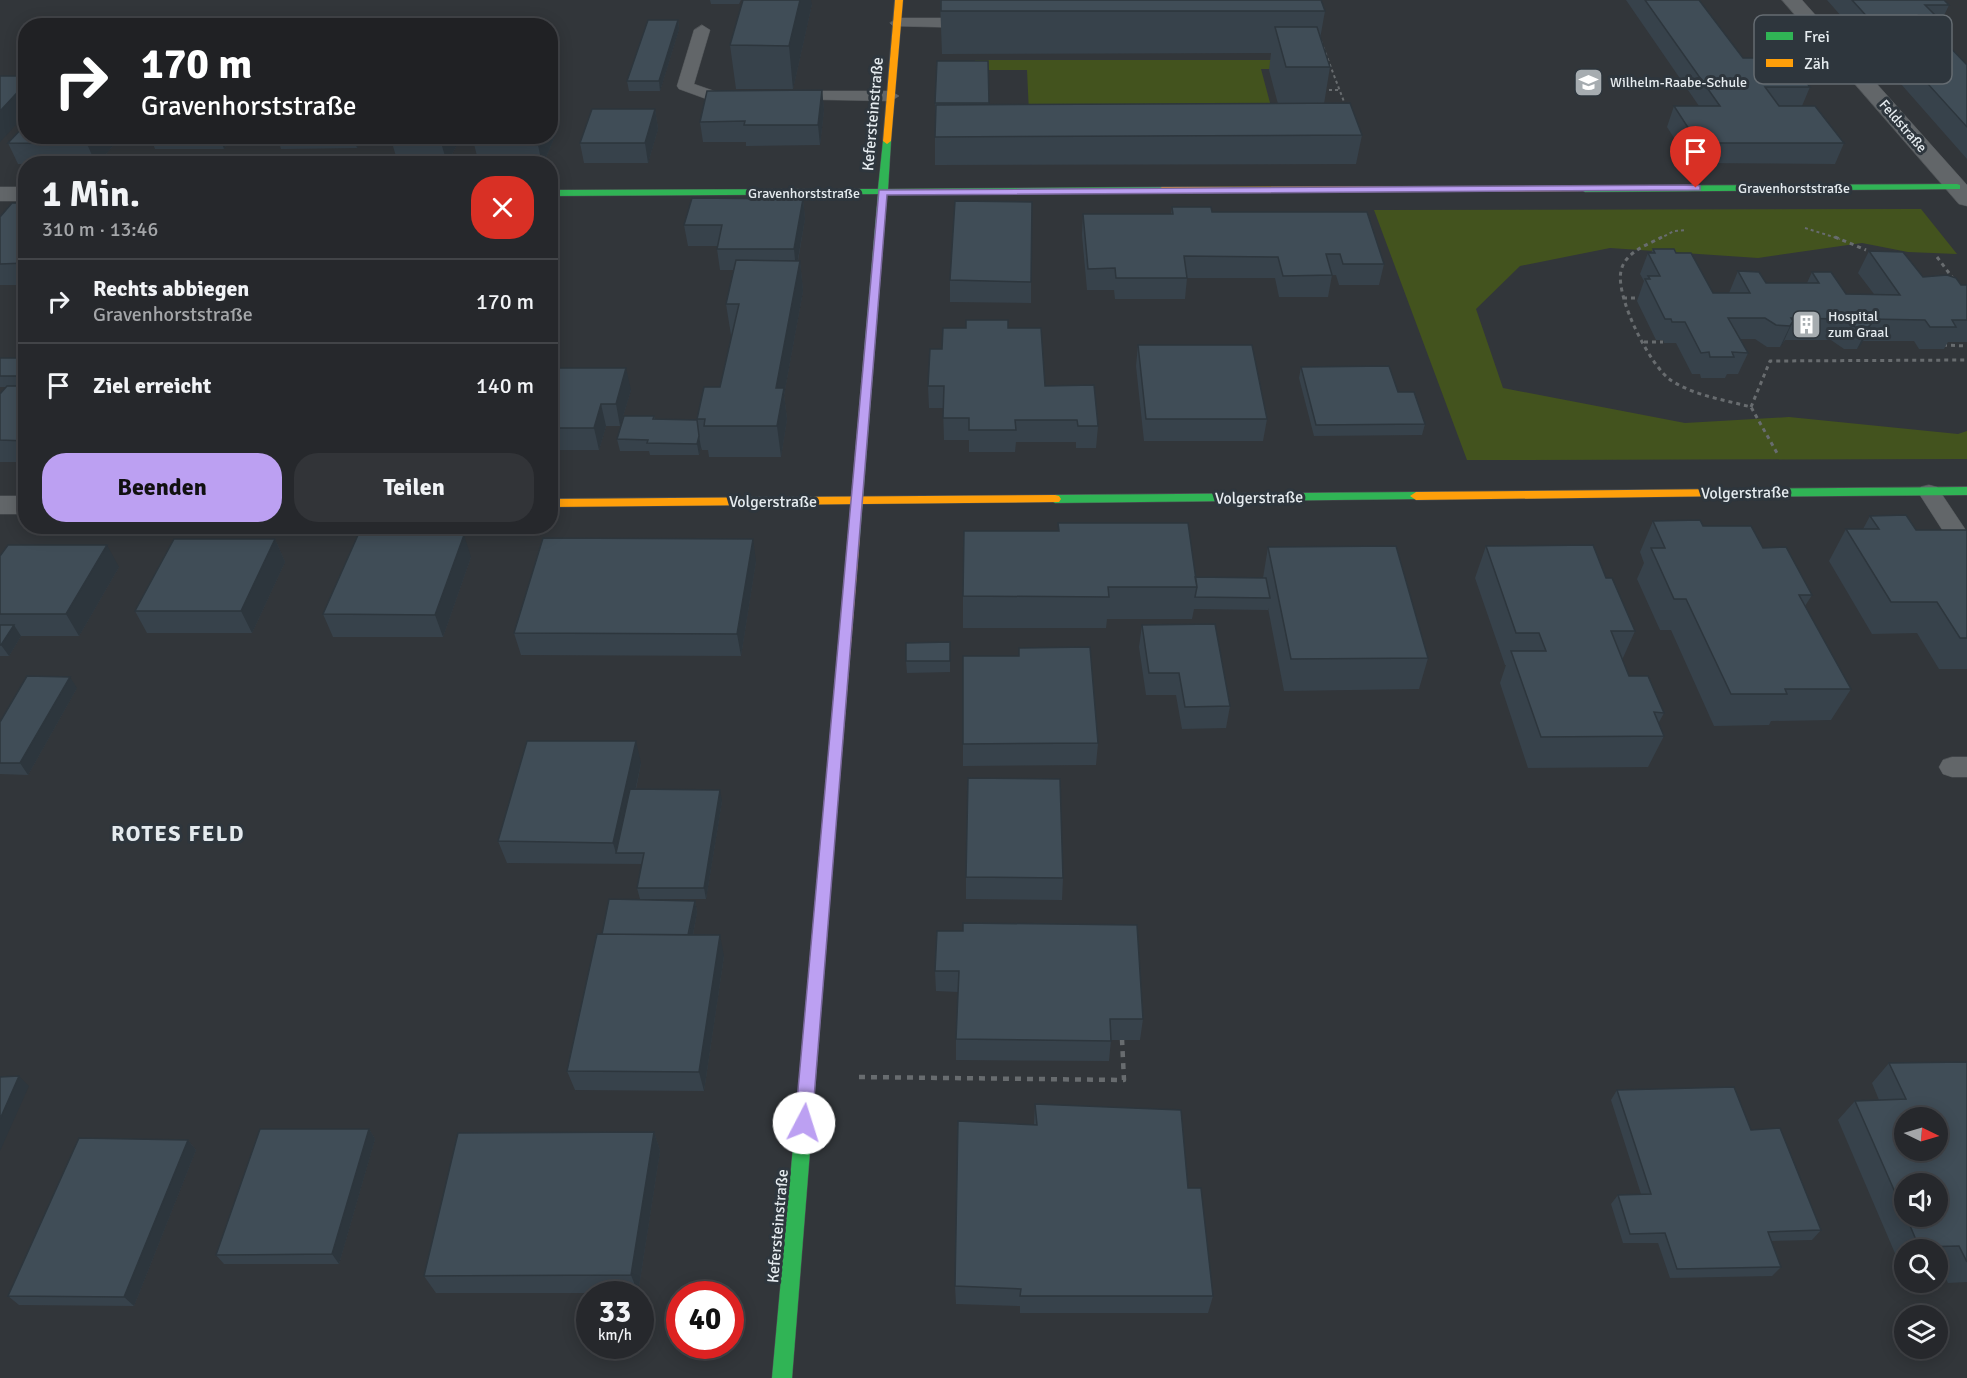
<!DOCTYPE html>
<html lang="de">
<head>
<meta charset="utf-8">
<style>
	body { margin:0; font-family:Signika,sans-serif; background:#323438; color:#f1f3f6; height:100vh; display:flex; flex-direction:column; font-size:22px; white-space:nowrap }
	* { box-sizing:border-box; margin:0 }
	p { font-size:20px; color:#a4a6a9 }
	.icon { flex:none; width:33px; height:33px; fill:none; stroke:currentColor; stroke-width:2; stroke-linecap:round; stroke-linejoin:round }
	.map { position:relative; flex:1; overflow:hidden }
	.panel { position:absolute; left:18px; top:156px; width:540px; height:378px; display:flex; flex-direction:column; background:#26282c; border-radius:24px; box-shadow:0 3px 15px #0003,0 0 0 2px #424448 }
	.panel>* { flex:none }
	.top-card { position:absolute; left:18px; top:18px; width:540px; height:126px; border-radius:24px; box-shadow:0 3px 15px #0003,0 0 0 2px #424448; background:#202124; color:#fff; overflow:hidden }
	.needle { width:39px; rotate:95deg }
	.fabs { position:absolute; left:1894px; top:1107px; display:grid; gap:12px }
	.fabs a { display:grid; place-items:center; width:54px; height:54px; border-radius:50%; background:#26282c; box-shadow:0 3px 15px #0003,0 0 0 2px #424448; font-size:30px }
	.speed { position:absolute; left:576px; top:1281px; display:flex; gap:12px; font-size:30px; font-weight:700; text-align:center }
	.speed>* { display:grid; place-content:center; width:78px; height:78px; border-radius:50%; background:#26282c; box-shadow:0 3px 15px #0003,0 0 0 2px #424448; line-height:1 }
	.speed small { font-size:15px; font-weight:400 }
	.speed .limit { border:9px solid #d22; background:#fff; color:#111 }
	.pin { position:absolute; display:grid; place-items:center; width:51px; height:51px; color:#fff; margin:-62px -26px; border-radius:50% 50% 50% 0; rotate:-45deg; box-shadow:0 0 6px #0007 }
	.pin .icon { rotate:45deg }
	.me { position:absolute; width:66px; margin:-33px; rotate:5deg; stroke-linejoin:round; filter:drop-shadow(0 0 4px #0008) }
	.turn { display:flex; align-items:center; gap:21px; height:126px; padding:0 24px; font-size:27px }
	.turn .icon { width:78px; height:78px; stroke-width:2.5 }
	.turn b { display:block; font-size:42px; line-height:51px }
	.round { display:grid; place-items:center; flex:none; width:63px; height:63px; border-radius:24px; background:#323438 }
	.head { display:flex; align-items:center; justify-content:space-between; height:102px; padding:0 24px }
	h1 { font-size:36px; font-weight:800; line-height:45px }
	.button { display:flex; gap:12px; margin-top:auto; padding:12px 24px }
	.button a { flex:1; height:69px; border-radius:24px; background:#bca0f2; color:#111; font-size:24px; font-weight:800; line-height:69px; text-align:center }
	.button a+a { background:#323438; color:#f1f3f6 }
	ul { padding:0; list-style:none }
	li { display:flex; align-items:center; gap:18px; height:84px; padding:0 24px; border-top:2px solid #424448 }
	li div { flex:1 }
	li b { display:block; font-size:22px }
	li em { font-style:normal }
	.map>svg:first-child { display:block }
	.green { fill:#43531e }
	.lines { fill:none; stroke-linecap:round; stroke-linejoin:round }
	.lane-casing { stroke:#4f5356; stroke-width:1 }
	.street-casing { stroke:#4f5356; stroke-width:1 }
	.fast-casing { stroke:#4f5356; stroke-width:1 }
	.slow-casing { stroke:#4f5356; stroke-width:1 }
	.path-far2 { stroke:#686c6f; stroke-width:2; stroke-dasharray:3 3; stroke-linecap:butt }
	.path-far1 { stroke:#686c6f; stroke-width:3; stroke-dasharray:4 4; stroke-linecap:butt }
	.path { stroke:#686c6f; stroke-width:4.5; stroke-dasharray:6 6; stroke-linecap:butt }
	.lane { fill:#626669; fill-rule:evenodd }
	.street { fill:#626669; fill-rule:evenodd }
	.fast { fill:#30b455; fill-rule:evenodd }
	.slow { fill:#ff9f0a; fill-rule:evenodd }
	.wall { fill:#37424b; fill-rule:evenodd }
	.shaded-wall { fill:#2d363d }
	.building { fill:#404d57; stroke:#2d363d; stroke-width:1.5; fill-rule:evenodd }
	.route { fill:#bca0f2; stroke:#7a689d; stroke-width:1.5 }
	.labels { text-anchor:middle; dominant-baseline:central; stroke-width:6; stroke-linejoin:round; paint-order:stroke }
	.far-poi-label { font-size:14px; fill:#e5ebef; stroke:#2e363d; text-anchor:start }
	.far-street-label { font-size:14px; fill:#e5ebef; stroke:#2e363d }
	.street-label { font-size:16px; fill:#e5ebef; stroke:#2e363d }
	.district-label { font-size:22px; font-weight:bold; letter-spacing:1.5px; fill:#e5ebef; stroke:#2e363d }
	.key { fill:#2e363d; stroke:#656c72; stroke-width:1.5 }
	.key-label { font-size:16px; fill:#e5ebef }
</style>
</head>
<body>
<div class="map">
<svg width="1967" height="1378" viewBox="0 0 1967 1378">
	<rect width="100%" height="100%" fill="#32363a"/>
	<path class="green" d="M975 60H1286L1288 69H1261L1273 114 1029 113 1027 70H975Z
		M1921 209 1957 254 1908 252 1862 243 1758 258 1610 248 1520 266 1476 309 1503 388 1685 423 1789 417 1958 434 1967 431V459L1467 460 1374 210Z"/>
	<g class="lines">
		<defs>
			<path id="lane" d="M898 18H975L983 23 975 28 893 26 890 23Z
				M702 25 710 30 694 84 714 91 745 93 747 96 745 99 712 101 679 89 677 86 694 30Z
				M787 91H891L899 96 891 101 781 99 779 96Z
				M1929 485 1937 487 1967 532V558L1959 556 1918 492 1921 487Z
				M1952 757H1967V777H1952L1943 774 1939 767 1943 760Z"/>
			<path id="street" d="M1782 0H1802L1967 185V206L1959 204Z
				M0 187H26V201H0Z
				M0 496H26V514H0Z"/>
			<path id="fast" d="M887 138 891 141 888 189 1162 187 1167 190 1162 193 887 194 860 535 854 539 848 535 878 194 550 196V190L878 189 883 141Z
				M1957 184 1960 185V189L1585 192 1580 189 1585 186Z
				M1967 487V495L1728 497 1722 493 1728 489Z
				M1416 492 1420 493 1422 496 1420 499 1055 503 1049 499 1055 495Z
				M826 855 831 857 833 861 792 1378H772L819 861 821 857Z"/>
			<path id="slow" d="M895 0H903L891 141 887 144 883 141Z
				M1585 186 1588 187V191L1162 193 1157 190 1162 187Z
				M1728 489 1734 493 1732 496 1416 500 1410 496 1416 492Z
				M1055 495 1059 496 1061 499 1059 502 550 507V499Z
				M854 531 860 535 833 861 831 865 826 867 821 865 819 861 848 535Z"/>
		</defs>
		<use href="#lane" class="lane-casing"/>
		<use href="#street" class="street-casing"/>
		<use href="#fast" class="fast-casing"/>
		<use href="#slow" class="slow-casing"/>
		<path class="path-far2" d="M1319 36 1346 107
			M1323 90H1340
			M1805 228 1840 239
			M1659 239 1674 231 1687 230"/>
		<path class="path-far1" d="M1662 237C1647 245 1625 252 1621 271 1615 297 1651 368 1672 381 1696 396 1725 400 1751 407L1777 453
			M1835 237 1866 250
			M1937 257 1955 281
			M1623 298H1641
			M1644 342H1663
			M1943 345 1967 346
			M1751 407 1770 361 1967 360"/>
		<path class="path" d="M859 1077 1124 1080 1122 1039"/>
		<use href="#lane" class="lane"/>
		<use href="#street" class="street"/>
		<use href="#fast" class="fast"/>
		<use href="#slow" class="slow"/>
	</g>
	<path class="wall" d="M710 0H741L739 4H711Z
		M940 0H1321L1325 11 1320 39 1330 67 1324 104 1362 135 1356 164 935 165V103L988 61 989 104H1278L1269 70 1271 53 942 54Z
		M1626 0H1699L1743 58 1810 87 1802 106 1844 143 1835 164 1690 163 1667 127 1674 106H1699Z
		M1827 0H1944L1949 5 1940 24H1931L1930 27 1967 65V159Z
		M812 4 793 89H736L730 45Z
		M678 20 679 29 660 91H629L627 81Z
		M822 90 824 110 820 145 746 146V142H703L700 122Z
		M655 109 658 129 648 163H584L580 143Z
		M558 129 543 164H479L474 144Z
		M150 136H232L224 149H155Z
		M277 136H363L357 148 281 149Z
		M390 136H462L447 163H398Z
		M120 137 98 164H18L8 143Z
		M803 199 805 219 798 261H800L803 291 784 395 787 419 781 457H709L708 450H702L701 447 699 455H650L649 451H620L617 439 654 416 655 419 697 420 720 387 732 335H731L726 304 734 270H720L717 249V246H688L684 225Z
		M26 203V285H0V217Z
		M1172 207 1212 212 1384 264 1379 285H1339L1336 275H1332L1328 297H1279L1275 278H1187L1185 299H1115L1114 290H1087L1082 235 1083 214H1171Z
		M1653 249 1676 253 1713 293H1729L1738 271 1766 283H1807L1812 272 1846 294H1874L1858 273 1869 251 1923 277 1961 285H1967V342H1948L1944 349H1919L1914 341H1863L1857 349H1844L1831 340H1785L1780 347H1767L1755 339H1740L1748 353 1738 374H1727L1725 378H1701L1700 374H1692L1676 343H1664L1663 340H1656L1637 301 1644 281 1640 274 1648 253H1651Z
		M950 280 1031 282V303L950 302Z
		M1008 328 1045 386 1098 426 1096 448H1076V442H1016L1015 452H969V440H944L943 408H929L928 386 942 349Z
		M1138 345 1267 419 1263 441H1144L1136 366Z
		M0 358H26V462H0V394L6 387H0Z
		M1301 367 1398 392 1425 424 1422 435 1314 436 1299 378Z
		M550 368 631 390 620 426H606L599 450H556L553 459H550Z
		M1870 516 1916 530H1967V669H1939L1917 633 1872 634 1829 561 1846 529H1863Z
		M1653 521 1703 526 1763 548 1812 595 1805 606 1851 689 1831 720 1771 721 1769 725 1714 726 1671 630H1660L1637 579 1644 563 1640 552Z
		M1058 523 1195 577 1263 578 1268 547 1428 658 1419 689 1284 691 1268 608V610L1194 609 1192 619H1107L1106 628H963V596L1058 531Z
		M275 539 285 562 252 633H147L135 611Z
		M1486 546 1606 578 1635 631 1622 660 1629 676 1664 713 1658 724 1664 736 1648 767 1528 768 1500 683 1506 665H1505L1475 578Z
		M0 556 119 567 79 636H21L9 656H0Z
		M471 557 443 637H333L323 614Z
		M756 561 741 656 521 655 514 633Z
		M1142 625 1230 706 1226 728 1182 729 1176 695H1146L1139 647Z
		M950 642V672L907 673 906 661Z
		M963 656 1098 743 1096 765 963 766Z
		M77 688 28 775 0 774V722Z
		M641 763 636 789 722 801 706 899H640L637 888 642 864 507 863 498 841Z
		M966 877 1063 878 1062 900 966 899Z
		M695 901 697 912 693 935 724 956 704 1091 575 1090 567 1071 602 934Z
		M937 931 1143 1019 1140 1040H1111L1109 1061 956 1060V1039L958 992 936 991 935 971Z
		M1967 1062V1282L1948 1283 1939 1264H1938V1250H1905V1265H1900L1838 1120 1855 1101 1879 1100 1872 1083 1889 1063ZM1905 1184 1938 1216H1905Z
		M1617 1090 1751 1130 1821 1230 1812 1240 1771 1241 1781 1267 1772 1276 1670 1278 1658 1243H1623L1611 1204 1618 1195 1641 1194 1611 1100Z
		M1035 1104 1188 1188 1213 1296 1208 1313H1020V1306L956 1304 955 1286 1034 1125Z
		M369 1129 375 1139 339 1264H224L216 1255Z
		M654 1132 660 1151 638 1293H436L424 1276Z
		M188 1140 196 1150 134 1306 19 1305 8 1296Z"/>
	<path class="shaded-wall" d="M800 0H811L812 4 793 89 789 46Z
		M678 20 679 29 660 91 659 81Z
		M26 83V114L0 142V111Z
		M822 90 824 110 820 145 818 125Z
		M554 109 558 129 543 164H542L538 145 542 136H550V117Z
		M655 109 658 129 648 163 645 143Z
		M94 136 120 137 98 164H96L87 144Z
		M219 136H232L224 149Z
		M353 136H363L357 148Z
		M439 136H462L447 163Z
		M803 199 805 219 796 270 794 249Z
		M800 261 803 291 784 395 787 419 781 457 777 426 776 388Z
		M1793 321 1783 343 1780 347 1790 326Z
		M1872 323 1861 345 1857 349 1868 327Z
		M626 368 631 390 620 426 616 404Z
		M601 404 606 426 599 450 594 428Z
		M550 429 556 450 553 459 550 450Z
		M699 436 701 447 699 455 697 444Z
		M464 535 471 557 443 637 435 615Z
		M275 539 285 562 252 633 241 611Z
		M753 539 756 561 741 656 737 634Z
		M107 545 119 567 79 636 66 614Z
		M14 625 21 636 9 656 1 645Z
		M70 677 77 688 28 775 20 763Z
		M636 741 641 763 622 853H616L613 843Z
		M720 790 722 801 706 899 704 888Z
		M695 901 697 912 689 956 687 945Z
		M720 935 724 956 704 1091 699 1072Z
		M19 1076 29 1086 0 1151V1119Z
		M369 1129 375 1139 339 1264 332 1254Z
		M654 1132 660 1151 638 1293 631 1275Z
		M188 1140 196 1150 134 1306 124 1297Z"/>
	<path class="building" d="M743 0H800L789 46 730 45Z
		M941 0H1321L1325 11H941Z
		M1645 0H1699L1743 58H1786L1810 87H1765L1779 106H1815L1844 143H1698L1674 106H1720Z
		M1852 0H1944L1949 5H1925L1935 15H1919L1967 65V127Z
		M648 20H678L659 81H627Z
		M1275 27H1317L1330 67H1286Z
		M937 61H988L989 103H935Z
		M0 76H26V83L0 111Z
		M822 90 818 125H744L745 121 700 122 707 91Z
		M1350 103 1362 135 935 137 936 105Z
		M550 109H554L550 117Z
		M592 109H655L645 143H580Z
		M26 124V136H94L87 144 8 143Z
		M478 136H542L538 145 474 144Z
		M692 198 803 199 794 249H717L722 225H684Z
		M955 201 1032 202 1031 282 950 280Z
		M12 203H26V263L0 264V217Z
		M1172 207H1211L1212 212H1367L1384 264H1343L1340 254H1326L1332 275 1283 276 1278 257 1184 256 1187 278H1116L1115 268 1088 269 1083 214H1173Z
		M1653 249H1674L1676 253H1691L1713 293H1750L1738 271 1759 272 1766 283H1819L1812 272H1831L1846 294 1900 295 1869 251 1903 252 1923 277 1947 275 1956 278 1961 285H1967V320H1952L1956 327H1930L1925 320 1869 319 1872 323 1868 327H1855L1841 319 1791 318 1793 321 1790 326 1776 325 1765 318H1728L1748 353 1732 352 1734 357H1710L1709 352 1701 353 1685 322H1672L1671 319H1665L1645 279H1650L1648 276H1660L1648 253H1655Z
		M736 260 800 261 776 388H784L777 426H704L705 419H697L704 387H720L739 304H726Z
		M966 320H1008V328H1041L1045 386 1094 385 1098 426H1078L1077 420H1015L1016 430H969V418H943L944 386H928L930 349H942L943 328H966Z
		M1138 345H1252L1267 419H1146Z
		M0 358H26V376H0Z
		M1389 366 1398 392H1414L1425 424 1316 425 1301 367Z
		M550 368H626L616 404H601L594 428H550Z
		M7 386H26V441L0 440V394Z
		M624 416H654L653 419 697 420 699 436 697 444 647 443 648 440 617 439Z
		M1906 515 1916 530H1967V638H1960L1937 602H1891L1846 529H1879L1870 516Z
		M1700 520 1703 526H1751L1763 548 1786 547 1812 595H1799L1851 689H1785L1787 694H1731L1686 599H1674L1651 548H1665L1653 521Z
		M1058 523H1188L1197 587H1108L1109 597 963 596 964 531H1059Z
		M358 535H464L435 615 323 614Z
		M543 538 753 539 737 634 514 633Z
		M174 539H275L241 611H135Z
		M8 545H107L66 614H0V556Z
		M1593 545 1606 578H1612L1635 631H1611L1629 676H1648L1664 713 1654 712 1664 736 1541 737 1511 651H1546L1539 633H1516L1486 546Z
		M1396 546 1428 658 1291 659 1268 547Z
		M1195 577 1266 578 1270 598 1195 597 1197 587Z
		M1215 624 1230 706 1185 707 1179 673H1149L1142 625Z
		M0 625H14L1 645H0Z
		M950 642V661H906V643Z
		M1090 647 1098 743 963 744V656H1019V648Z
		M27 676 70 677 20 763H0V722Z
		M527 741H636L613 843 498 841Z
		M968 778 1060 779 1063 878 966 877Z
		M630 789 720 790 704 888H637L644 853H616Z
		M609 899 695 901 688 935 602 934Z
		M963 923 1137 925 1143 1019H1110L1111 1041 956 1039 959 971H935L937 931H963Z
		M597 934 720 935 699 1072 567 1071Z
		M1967 1062V1262L1959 1246 1919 1247 1906 1216H1938V1184H1905V1215L1855 1101 1906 1099 1889 1063ZM1905 1118H1938V1150H1905Z
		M19 1076 0 1119V1077Z
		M1734 1087 1751 1130 1780 1128 1821 1230 1768 1232 1781 1267 1677 1269 1665 1233 1630 1234 1618 1195 1651 1194 1617 1090Z
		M1035 1104 1181 1110 1188 1188H1201L1213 1296H1020L1021 1289 955 1286 958 1121 1037 1125Z
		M260 1129H369L332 1254 216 1255Z
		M654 1132 631 1275 424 1276 458 1133Z
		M79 1138 188 1140 124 1297 8 1296Z"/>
	<path class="route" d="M1696 185 1700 186V190L887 195 812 1123 810 1128 804 1131 797 1128 795 1123 879 190Z"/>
	<defs>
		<symbol id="school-square" viewBox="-11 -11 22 22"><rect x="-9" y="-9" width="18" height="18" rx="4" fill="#a6acb0" stroke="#2e363d"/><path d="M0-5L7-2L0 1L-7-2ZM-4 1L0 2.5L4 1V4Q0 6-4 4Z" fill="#fff"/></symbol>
		<symbol id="building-square" viewBox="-11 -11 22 22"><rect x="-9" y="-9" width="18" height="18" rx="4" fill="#a6acb0" stroke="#2e363d"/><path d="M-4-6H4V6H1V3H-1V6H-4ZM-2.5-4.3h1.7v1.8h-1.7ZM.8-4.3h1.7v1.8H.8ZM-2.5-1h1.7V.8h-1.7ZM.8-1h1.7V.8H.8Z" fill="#fff"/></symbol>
	</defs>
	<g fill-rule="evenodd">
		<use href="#school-square" x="1572" y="66" width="33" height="33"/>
		<use href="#building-square" x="1790" y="308" width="33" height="33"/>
	</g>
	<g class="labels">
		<g class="far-poi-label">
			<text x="1610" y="82">Wilhelm-Raabe-Schule</text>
			<text x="1828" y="316">Hospital<tspan x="1828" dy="16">zum Graal</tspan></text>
		</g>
		<g class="far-street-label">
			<text transform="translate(1903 126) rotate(49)">Feldstraße</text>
			<text x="1794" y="188">Gravenhorststraße</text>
			<text x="804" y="193">Gravenhorststraße</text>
		</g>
		<g class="street-label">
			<text transform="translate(873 114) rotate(-85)">Kefersteinstraße</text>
			<text transform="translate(1745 493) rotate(-1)">Volgerstraße</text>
			<text transform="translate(1259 498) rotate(-1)">Volgerstraße</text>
			<text x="773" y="502">Volgerstraße</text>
			<text transform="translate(778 1226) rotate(-85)">Kefersteinstraße</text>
		</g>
		<g class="district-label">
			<text x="178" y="833">ROTES FELD</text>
		</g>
	</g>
	<rect x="1754" y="15" width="198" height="69" rx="9" class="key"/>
	<rect x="1766" y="32" width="27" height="8" fill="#30b455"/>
	<rect x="1766" y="59" width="27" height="8" fill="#ff9f0a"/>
	<g class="key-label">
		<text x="1804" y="42">Frei</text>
		<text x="1804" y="69">Zäh</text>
	</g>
</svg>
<div class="fabs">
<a><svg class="needle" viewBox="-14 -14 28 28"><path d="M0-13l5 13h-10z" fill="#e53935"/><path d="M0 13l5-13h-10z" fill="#a4a6a9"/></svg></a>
<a><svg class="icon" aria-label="sound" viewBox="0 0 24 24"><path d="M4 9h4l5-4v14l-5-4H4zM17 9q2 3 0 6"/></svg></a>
<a><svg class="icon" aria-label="search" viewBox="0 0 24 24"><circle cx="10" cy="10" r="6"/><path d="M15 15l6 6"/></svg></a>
<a><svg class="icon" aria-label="layers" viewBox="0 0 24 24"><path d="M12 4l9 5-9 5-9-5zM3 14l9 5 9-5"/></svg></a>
</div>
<div class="speed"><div>33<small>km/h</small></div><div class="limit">40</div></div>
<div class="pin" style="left:1696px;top:188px;background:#d93025"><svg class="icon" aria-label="arrive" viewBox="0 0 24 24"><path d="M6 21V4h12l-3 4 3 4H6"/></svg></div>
<svg class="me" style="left:804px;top:1123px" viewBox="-20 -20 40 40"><circle r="19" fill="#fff"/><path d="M0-13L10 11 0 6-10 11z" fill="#bca0f2"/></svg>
<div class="top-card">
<div class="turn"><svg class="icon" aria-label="right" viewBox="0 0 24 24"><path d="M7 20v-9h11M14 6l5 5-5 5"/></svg><div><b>170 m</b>Gravenhorststraße</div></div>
</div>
<section class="panel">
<div class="head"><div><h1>1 Min.</h1><p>310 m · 13:46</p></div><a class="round" style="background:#d93025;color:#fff"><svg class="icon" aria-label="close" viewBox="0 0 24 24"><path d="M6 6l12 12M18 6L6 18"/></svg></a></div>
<ul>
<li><svg class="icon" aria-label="right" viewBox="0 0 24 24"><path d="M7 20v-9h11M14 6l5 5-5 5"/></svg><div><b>Rechts abbiegen</b><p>Gravenhorststraße</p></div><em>170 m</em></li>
<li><svg class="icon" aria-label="arrive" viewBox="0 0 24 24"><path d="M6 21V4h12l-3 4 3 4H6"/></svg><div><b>Ziel erreicht</b></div><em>140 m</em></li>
</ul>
<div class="button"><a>Beenden</a><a>Teilen</a></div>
</section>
</div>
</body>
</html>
